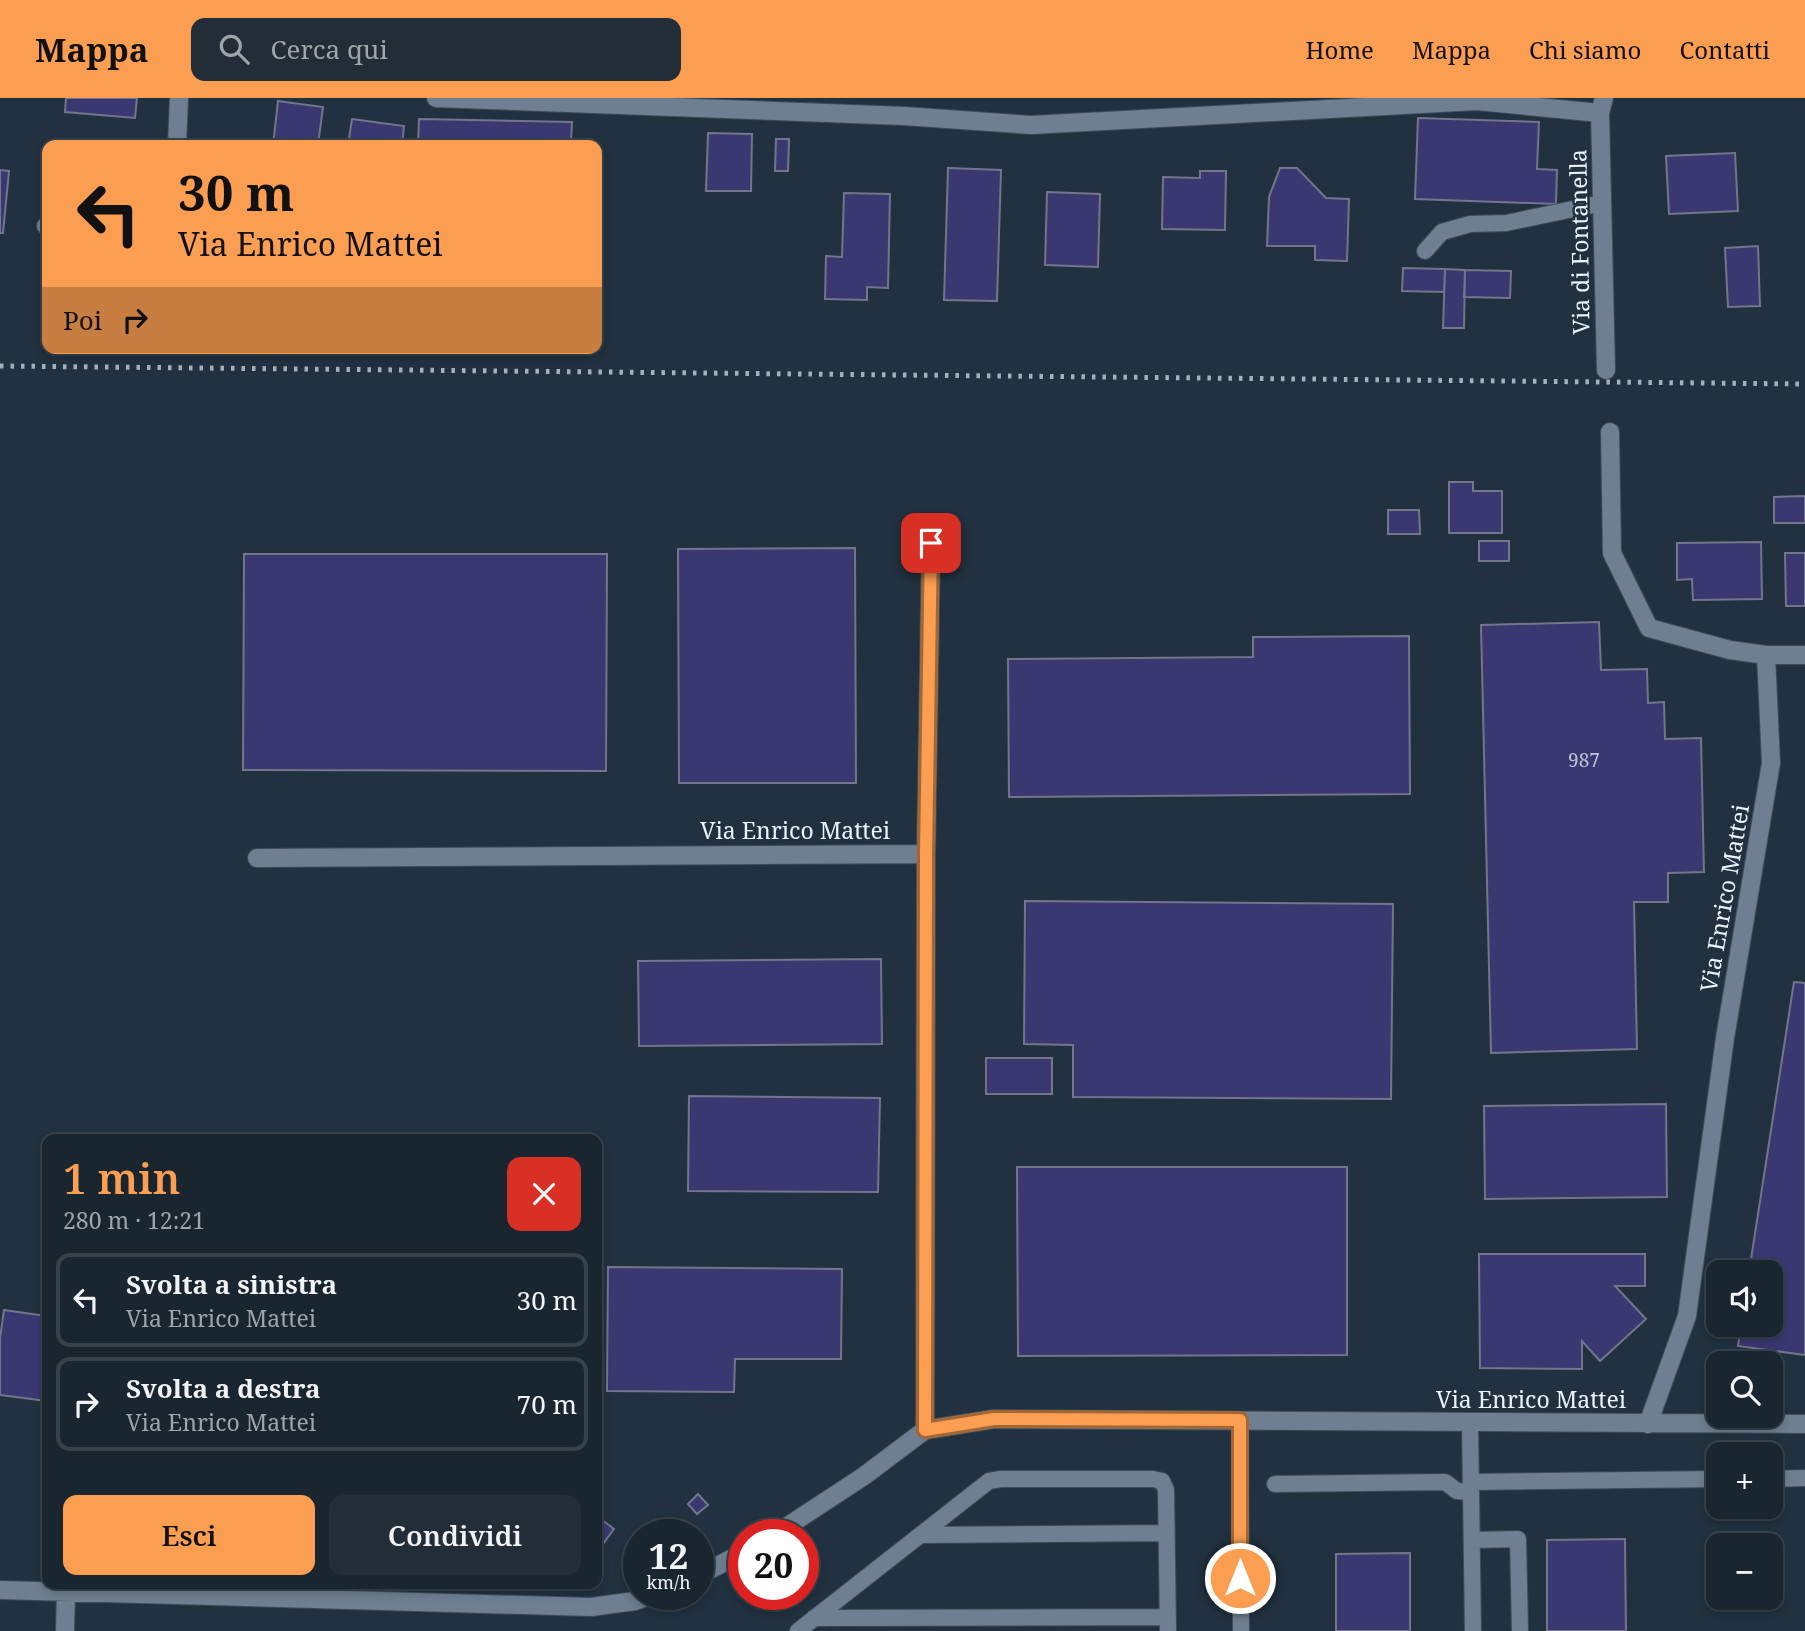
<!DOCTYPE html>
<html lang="it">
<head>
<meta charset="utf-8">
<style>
	body { margin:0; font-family:"Noto Serif",serif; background:#222d37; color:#f1f3f6; height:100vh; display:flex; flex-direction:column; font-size:26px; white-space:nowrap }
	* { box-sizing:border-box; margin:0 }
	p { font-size:23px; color:#9fa5aa }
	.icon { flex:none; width:38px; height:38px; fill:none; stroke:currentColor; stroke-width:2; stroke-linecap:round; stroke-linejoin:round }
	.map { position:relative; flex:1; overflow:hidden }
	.side { position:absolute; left:42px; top:1036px; width:560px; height:455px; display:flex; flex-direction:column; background:#19252f; border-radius:14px; box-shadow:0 4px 10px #0003,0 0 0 2px #37424b }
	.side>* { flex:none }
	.top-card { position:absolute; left:42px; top:42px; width:560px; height:214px; border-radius:14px; box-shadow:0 4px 10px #0003,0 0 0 2px #37424b; background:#fb9e51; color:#111; overflow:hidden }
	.fabs { position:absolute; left:1706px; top:1162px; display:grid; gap:14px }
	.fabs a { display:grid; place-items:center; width:77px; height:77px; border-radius:14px; background:#19252f; box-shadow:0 4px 10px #0003,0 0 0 2px #37424b; font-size:35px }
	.speed { position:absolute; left:623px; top:1421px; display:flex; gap:14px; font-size:35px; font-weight:700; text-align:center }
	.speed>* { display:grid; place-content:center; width:91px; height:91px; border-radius:50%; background:#19252f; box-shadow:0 4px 10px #0003,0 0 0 2px #37424b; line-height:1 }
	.speed small { font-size:18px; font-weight:400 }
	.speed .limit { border:10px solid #d22; background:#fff; color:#111 }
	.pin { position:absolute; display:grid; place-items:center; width:60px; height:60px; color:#fff; margin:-30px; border-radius:14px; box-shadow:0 4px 10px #0006 }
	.me { position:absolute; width:77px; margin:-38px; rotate:0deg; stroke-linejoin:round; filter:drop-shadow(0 0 5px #0008) }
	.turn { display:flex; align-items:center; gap:24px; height:147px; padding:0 21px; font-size:32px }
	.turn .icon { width:91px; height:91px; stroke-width:2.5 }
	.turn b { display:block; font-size:49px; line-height:60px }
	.then { display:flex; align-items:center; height:66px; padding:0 21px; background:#0003; gap:14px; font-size:26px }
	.round { display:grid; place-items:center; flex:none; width:74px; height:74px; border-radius:14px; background:#222d37 }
	.overview { display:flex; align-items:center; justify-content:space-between; height:119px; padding:0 21px }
	h1 { font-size:42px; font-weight:600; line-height:52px; color:#fb9e51 }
	.action { display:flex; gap:14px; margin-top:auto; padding:14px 21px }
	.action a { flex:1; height:80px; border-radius:14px; background:#fb9e51; color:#111; font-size:28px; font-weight:600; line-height:80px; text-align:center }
	.action a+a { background:#222d37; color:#f1f3f6 }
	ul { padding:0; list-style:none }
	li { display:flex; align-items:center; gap:21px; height:94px; margin:0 14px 10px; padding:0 7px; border:4px solid #37424b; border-radius:14px }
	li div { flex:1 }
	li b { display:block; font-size:26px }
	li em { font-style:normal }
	header { display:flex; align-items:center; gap:42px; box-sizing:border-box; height:98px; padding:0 35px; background:#fb9e51; color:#111 }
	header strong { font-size:33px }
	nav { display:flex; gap:38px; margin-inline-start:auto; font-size:24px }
	.search { width:490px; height:63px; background:#222d37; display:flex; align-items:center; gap:18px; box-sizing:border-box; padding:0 24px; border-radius:14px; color:#9fa5aa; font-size:26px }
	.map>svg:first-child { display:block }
	.building { fill:#393871; stroke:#73758b; stroke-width:2 }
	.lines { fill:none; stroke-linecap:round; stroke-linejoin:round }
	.lane-casing { stroke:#3f4d5a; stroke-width:18 }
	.street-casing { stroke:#3f4d5a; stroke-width:20 }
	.lane { stroke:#6d7f90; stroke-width:16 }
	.street { stroke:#6d7f90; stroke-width:18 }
	.rail { stroke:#a4b0bb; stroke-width:5; stroke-dasharray:3.5 7; stroke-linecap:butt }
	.route-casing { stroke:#a36735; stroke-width:18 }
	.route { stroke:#fb9e51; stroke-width:12 }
	.labels { text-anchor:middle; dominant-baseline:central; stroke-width:5; stroke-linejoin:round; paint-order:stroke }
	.number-label { font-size:19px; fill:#bec5da }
	.street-label { font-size:23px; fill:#eaf4fd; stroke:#21313f }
</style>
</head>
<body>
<header>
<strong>Mappa</strong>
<div class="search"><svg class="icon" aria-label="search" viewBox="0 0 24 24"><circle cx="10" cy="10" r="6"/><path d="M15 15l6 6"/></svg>Cerca qui</div>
<nav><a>Home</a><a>Mappa</a><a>Chi siamo</a><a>Contatti</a></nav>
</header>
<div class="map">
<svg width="1805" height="1533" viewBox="0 0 1805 1533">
	<rect width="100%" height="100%" fill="#21313f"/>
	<path class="building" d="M66 0H137L135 20 65 14Z
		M278 3 323 9 318 47H273Z
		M1418 20 1539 24 1537 71 1557 72 1556 106 1415 101Z
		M352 21 404 28 402 47H348Z
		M419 21 572 24 571 43H548V47H418Z
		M708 35 752 36 751 93H706Z
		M776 41H789L788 73H775Z
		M1735 55 1738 113 1669 116 1666 58Z
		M948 70 1001 72 997 203 944 202Z
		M1280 70H1297L1326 100 1349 101 1347 163 1315 162V148H1267L1269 99Z
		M0 72 9 73 3 135H0Z
		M1200 73H1226L1225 132 1162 131 1163 79 1200 80Z
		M1047 94 1100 96 1098 169 1045 167Z
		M844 95 890 96 888 190 867 189V202L825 201 826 158 842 159Z
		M1758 148 1760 208 1728 209 1725 150Z
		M1403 170 1445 171 1444 194 1402 193Z
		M1445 171 1465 172 1464 230H1443Z
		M1465 172 1511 173 1510 200 1464 199Z
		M1449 384H1473V393H1502V435H1449Z
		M1805 398V425H1774V399Z
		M1388 412H1419L1420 436H1388Z
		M1479 443H1509V463H1479Z
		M1761 444 1762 501 1693 502 1692 481 1677 482V445Z
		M855 450 856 685H679L678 451Z
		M1785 455H1805V508H1786Z
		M244 456H607L606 673 243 672Z
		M1599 524 1601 572 1647 571 1648 605 1664 604 1665 641 1701 640 1704 774 1668 775V804H1634L1637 951 1491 955 1481 527Z
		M1409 538 1410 696 1009 699 1008 561 1253 559V539Z
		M1025 803 1393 806 1391 1001 1073 999V947L1024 946Z
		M881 861 882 946 639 948 638 863Z
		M1794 884 1805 885V1257L1738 1248 1741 1227H1771V1174H1749Z
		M986 960H1052V996H986Z
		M689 998 880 1000 878 1094 688 1093Z
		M1666 1006 1667 1099 1485 1101 1484 1008Z
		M1017 1069H1347V1257L1018 1258Z
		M1479 1156H1645V1188H1615L1646 1221 1600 1263 1582 1243V1271L1480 1270Z
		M608 1169 842 1171 841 1261H735L734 1294 607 1293Z
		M4 1212 47 1218V1303L0 1297V1240Z
		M698 1396 708 1407 697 1416 688 1406Z
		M597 1418 614 1431 597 1454Z
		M1625 1441 1626 1533H1547V1442Z
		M1410 1455V1533H1336V1456Z"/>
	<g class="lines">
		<defs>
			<path id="lane" d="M1425 153 1442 134 1470 126 1506 125 1602 105
				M1240 1322 1241 1533
				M1470 1325 1473 1533
				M1771 1381 1805 1380
				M1471 1384 1718 1381
				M1275 1386 1445 1384 1457 1393 1471 1394
				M920 1437 1166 1435
				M1472 1442 1518 1441 1520 1533
				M814 1520 1168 1519
				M798 1533 989 1383 1001 1381H1153L1162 1383 1166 1392 1168 1533"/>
			<path id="street" d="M436 0 904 18 1031 27 1477 3 1600 15
				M1604 0 1600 15 1606 272
				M177 47 179 0
				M46 128H47
				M1610 334 1612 455 1649 530 1730 552 1766 557H1805
				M257 760 926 756
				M1648 1326 1687 1218 1725 940 1771 665 1766 557
				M925 1332 926 756 931 445
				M774 1437 864 1378 925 1332 994 1321 1805 1326
				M698 1478 744 1454
				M0 1492 591 1509 635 1503 655 1496
				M65 1533 66 1493"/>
		</defs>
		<use href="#lane" class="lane-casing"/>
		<use href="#street" class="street-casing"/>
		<use href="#lane" class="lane"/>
		<use href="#street" class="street"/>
		<path class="rail" d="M0 268 1805 286"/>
	</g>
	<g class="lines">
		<defs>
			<path id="route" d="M931 445 926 756 925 1332 994 1321 1240 1322V1480"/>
		</defs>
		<use href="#route" class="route-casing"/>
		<use href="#route" class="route"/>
	</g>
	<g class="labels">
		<g class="number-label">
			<text x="1584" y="662">987</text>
		</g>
		<g class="street-label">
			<text transform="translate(1579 144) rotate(-91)">Via di Fontanella</text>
			<text x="795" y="732">Via Enrico Mattei</text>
			<text transform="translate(1724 800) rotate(-80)">Via Enrico Mattei</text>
			<text x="1531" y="1301">Via Enrico Mattei</text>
		</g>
	</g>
</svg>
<div class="fabs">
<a><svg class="icon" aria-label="sound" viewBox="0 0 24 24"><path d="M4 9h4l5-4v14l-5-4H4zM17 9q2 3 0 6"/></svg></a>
<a><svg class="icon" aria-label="search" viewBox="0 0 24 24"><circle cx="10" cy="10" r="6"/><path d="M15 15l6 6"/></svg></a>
<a>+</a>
<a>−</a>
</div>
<div class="speed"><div>12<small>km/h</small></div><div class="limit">20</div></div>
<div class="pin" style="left:931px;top:445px;background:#d93025"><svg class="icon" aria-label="arrive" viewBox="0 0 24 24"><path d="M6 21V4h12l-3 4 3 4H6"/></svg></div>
<svg class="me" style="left:1240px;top:1480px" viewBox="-20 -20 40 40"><circle r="17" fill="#fb9e51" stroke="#fff" stroke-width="3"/><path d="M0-11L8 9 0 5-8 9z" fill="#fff"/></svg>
<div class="top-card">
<div class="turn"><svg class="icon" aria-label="left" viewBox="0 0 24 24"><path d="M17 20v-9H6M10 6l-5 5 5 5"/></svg><div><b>30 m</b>Via Enrico Mattei</div></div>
<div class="then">Poi<svg class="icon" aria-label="right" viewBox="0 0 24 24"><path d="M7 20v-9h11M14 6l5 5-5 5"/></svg></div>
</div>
<section class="side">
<div class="overview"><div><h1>1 min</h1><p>280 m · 12:21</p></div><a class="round" style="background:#d93025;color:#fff"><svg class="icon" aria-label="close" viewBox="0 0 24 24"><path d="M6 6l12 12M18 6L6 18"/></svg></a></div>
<ul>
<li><svg class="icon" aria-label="left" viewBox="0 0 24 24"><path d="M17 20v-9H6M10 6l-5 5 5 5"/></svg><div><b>Svolta a sinistra</b><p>Via Enrico Mattei</p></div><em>30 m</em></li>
<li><svg class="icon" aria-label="right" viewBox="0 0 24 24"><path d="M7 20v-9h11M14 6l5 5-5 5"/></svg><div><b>Svolta a destra</b><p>Via Enrico Mattei</p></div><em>70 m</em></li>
</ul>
<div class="action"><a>Esci</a><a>Condividi</a></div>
</section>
</div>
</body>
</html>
